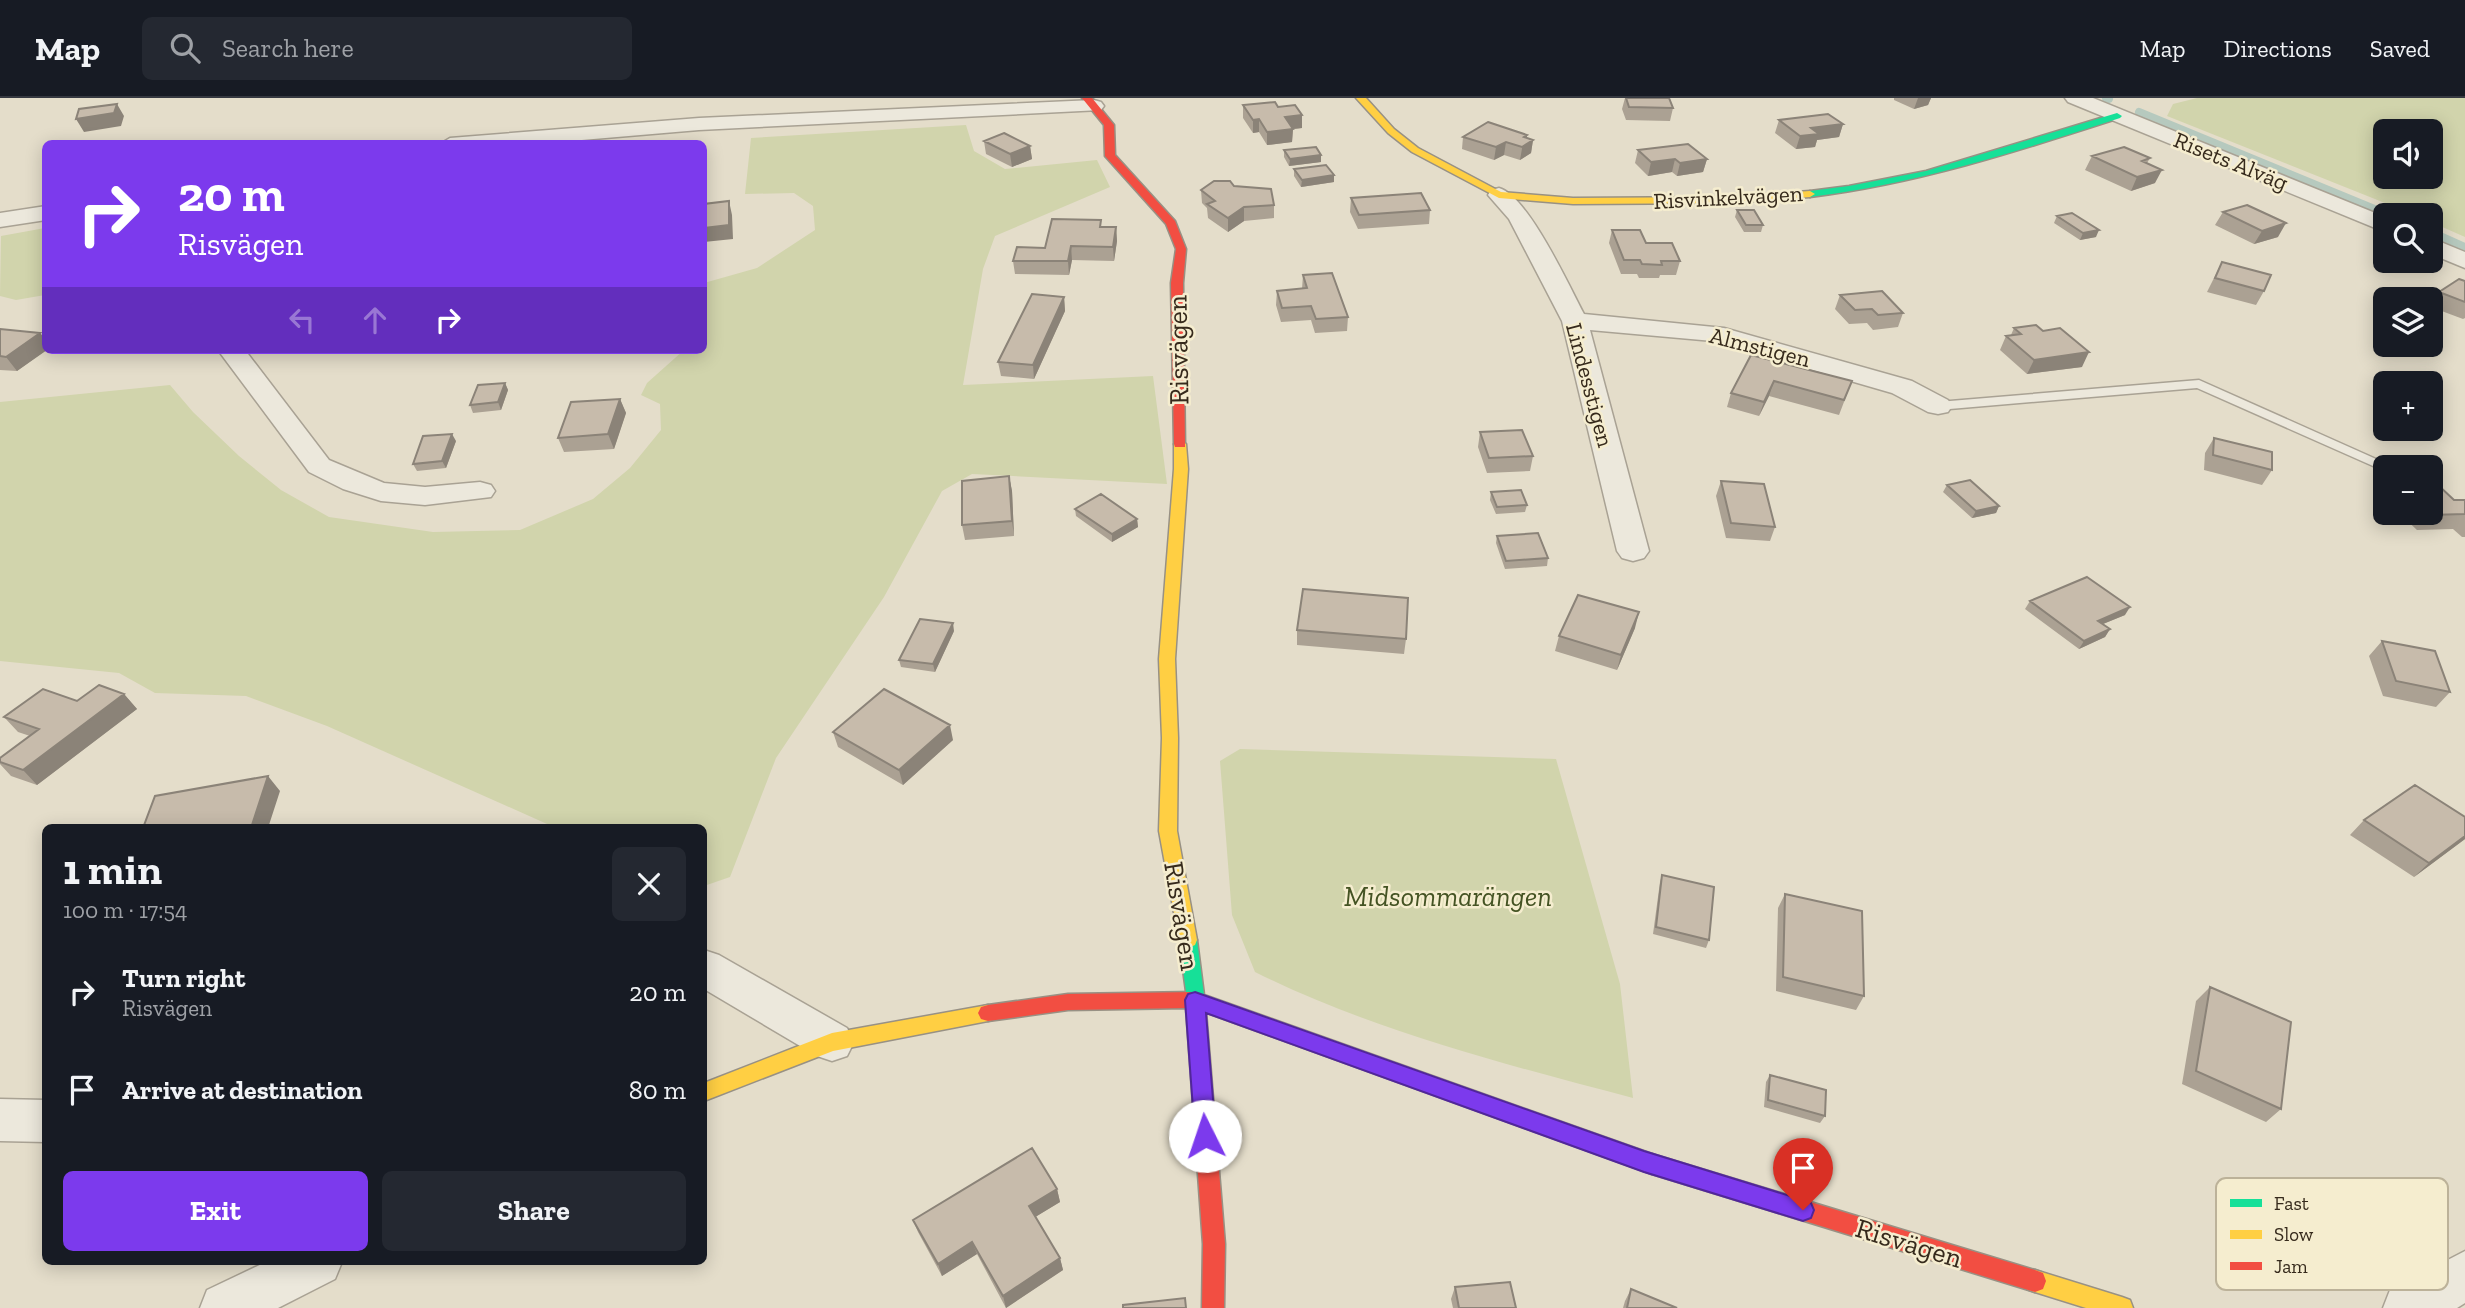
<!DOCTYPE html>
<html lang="en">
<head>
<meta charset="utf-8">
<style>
	body { margin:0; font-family:"Zilla Slab",serif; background:#242831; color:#f1f3f6; height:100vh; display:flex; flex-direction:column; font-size:26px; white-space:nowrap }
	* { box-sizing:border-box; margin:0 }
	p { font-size:23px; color:#9ea1a6 }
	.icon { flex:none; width:38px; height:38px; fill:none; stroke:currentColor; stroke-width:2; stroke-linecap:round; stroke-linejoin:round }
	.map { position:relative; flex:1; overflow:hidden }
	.details { position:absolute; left:42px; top:726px; width:665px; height:441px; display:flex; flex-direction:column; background:#171b24; border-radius:10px; box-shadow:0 4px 18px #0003 }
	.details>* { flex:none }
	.banner { position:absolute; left:42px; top:42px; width:665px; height:214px; border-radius:10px; box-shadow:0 4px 18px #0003; background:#7c3aed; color:#fff; overflow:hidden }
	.buttons { position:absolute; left:2373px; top:21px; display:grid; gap:14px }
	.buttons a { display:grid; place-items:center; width:70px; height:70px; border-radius:10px; background:#171b24; box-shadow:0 4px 18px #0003; font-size:35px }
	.pin { position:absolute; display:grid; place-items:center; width:60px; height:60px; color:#fff; margin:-72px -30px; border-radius:50% 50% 50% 0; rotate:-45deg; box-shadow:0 0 7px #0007 }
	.pin .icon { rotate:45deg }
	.me { position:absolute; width:77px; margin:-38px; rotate:356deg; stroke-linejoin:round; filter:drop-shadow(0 0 5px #0008) }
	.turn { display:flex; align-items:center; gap:24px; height:147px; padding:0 21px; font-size:32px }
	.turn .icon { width:91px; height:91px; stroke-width:2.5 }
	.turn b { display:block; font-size:49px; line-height:60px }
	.lanes { display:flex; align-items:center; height:66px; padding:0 21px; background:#0003; justify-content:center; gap:35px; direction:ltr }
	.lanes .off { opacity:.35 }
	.round { display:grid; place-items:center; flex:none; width:74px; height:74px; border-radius:10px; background:#242831 }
	.head { display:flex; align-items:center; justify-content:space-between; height:119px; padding:0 21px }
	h1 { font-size:42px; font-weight:700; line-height:52px }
	.cta { display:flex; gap:14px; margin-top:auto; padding:14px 21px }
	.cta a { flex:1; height:80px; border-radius:10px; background:#7c3aed; color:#fff; font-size:28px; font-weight:700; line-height:80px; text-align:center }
	.cta a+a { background:#242831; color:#f1f3f6 }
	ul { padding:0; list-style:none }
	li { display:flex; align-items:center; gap:21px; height:98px; padding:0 21px }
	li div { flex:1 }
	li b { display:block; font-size:26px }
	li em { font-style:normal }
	header { display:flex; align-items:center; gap:42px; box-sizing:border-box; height:98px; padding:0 35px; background:#171b24; border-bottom:2px solid #363941 }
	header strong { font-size:33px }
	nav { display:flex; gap:38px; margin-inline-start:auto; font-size:24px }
	.search { width:490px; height:63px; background:#242831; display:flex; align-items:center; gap:18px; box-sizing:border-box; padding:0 24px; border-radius:10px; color:#9ea1a6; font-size:26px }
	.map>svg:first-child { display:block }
	.green { fill:#d1d4ac; fill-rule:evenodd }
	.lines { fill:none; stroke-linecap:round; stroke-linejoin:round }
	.stream { stroke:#b6c9be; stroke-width:8 }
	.lane-casing { stroke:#a9a294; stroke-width:3 }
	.street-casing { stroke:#a9a294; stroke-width:3 }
	.fast-casing { stroke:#989184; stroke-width:3 }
	.slow-casing { stroke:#989184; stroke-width:3 }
	.jam-casing { stroke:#989184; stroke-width:3 }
	.lane { fill:#ece8dc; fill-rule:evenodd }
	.street { fill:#ece8dc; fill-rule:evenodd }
	.fast { fill:#16e098; fill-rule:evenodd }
	.slow { fill:#ffcf43; fill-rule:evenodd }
	.jam { fill:#f24e42; fill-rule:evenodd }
	.wall { fill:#aba193 }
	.shaded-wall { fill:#8b8378 }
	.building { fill:#c7bbab; stroke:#8b8378; stroke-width:2 }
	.route { fill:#7c3aed; stroke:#51269a; stroke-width:2 }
	.labels { text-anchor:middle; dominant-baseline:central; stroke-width:5; stroke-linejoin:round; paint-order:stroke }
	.far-street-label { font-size:23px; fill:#362a1c; stroke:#f5edcf }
	.street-label { font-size:28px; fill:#362a1c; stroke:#f5edcf }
	.park-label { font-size:28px; font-style:italic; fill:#445323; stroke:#f5edcf }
	.key { fill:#f5edcf; stroke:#bcb299; stroke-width:2 }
	.key-label { font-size:19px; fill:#362a1c }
</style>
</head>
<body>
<header>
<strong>Map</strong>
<div class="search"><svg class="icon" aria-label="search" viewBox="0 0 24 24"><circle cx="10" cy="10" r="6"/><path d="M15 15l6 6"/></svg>Search here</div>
<nav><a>Map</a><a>Directions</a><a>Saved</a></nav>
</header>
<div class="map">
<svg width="2465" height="1210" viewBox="0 0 2465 1210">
	<rect width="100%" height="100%" fill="#e4ddca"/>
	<path class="green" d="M2197 0H2465V139L2431 124V117H2415L2167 18 2173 6ZM2385 33H2431V79H2385Z
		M966 27 974 53 1005 71 1097 62 1110 89 995 138 983 171 963 287 1153 278 1167 386 972 376 942 393 884 499 776 660 730 779 704 788V730H556L327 628 246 598 155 595 119 575 0 563V304L170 287 193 314 239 358 281 392 329 419 433 434 520 432 593 401 630 370 661 332 660 306 641 297 647 285 684 252H704V185L757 170 815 132 813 108 794 95 745 96 751 40Z
		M45 130V197L16 202 0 198 1 138Z
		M1240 651 1556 661 1620 886 1633 1000C1508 967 1371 932 1255 874L1232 817 1220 663Z"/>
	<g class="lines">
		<path class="stream" d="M2106 0 2109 1
			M2139 14 2389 117
			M2431 134 2465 149"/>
		<defs>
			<path id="lane" d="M2199 282 2385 365 2378 369 2373 368 2197 290 1938 312 1931 308 1938 304Z"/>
			<path id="street" d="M2065 0H2093L2385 119V134L2068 4Z
				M1094 2 1101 4 1104 8 1101 12 699 32 535 46H440L450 40 699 20Z
				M1499 90C1528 98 1569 188 1584 216L1724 230 1912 283 1948 302 1952 308 1948 314 1938 316 1928 314 1892 295 1713 243 1590 232 1649 453 1644 460 1633 463 1622 460 1617 453 1562 223 1509 121 1488 97 1491 92Z
				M46 108V122L0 129V115Z
				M2431 140 2465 154V170L2431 156Z
				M218 252H245L329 362 384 385 425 389 480 384 491 387 495 393 491 399 425 407 381 403 343 391 309 374Z
				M704 852 719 857 847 930 854 944 847 958 832 963 817 958 704 891Z
				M0 1001 46 1002V1044L0 1043Z
				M2465 1153V1205L2457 1210H2383L2390 1192Z
				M266 1164H342L335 1181 278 1210H200L207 1192Z"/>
			<path id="fast" d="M2117 15 2122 18 2120 20C2018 53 1917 86 1810 99L1805 96 1810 93 1849 88 1926 73Z
				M1188 834 1195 837 1197 842 1204 897 1652 1056 1659 1059 1662 1066 1659 1073 1652 1076 1188 908 1179 842 1181 837Z"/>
			<path id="slow" d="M1356 0H1366L1394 31 1418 50 1501 94 1573 100 1729 99 1810 93 1815 96 1810 99 1729 105 1573 106 1499 100 1412 54 1388 35Z
				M1180 342 1186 346 1188 371 1175 561 1178 640 1177 733 1197 842 1195 847 1188 850 1181 847 1179 842 1159 733 1162 640 1159 561 1174 371V346Z
				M988 907 995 909 998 915 995 921 988 923 833 953 704 1003V985L832 935Z
				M2035 1172 2122 1199 2130 1202 2133 1210H2086L2035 1194 2027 1191 2024 1183 2027 1175Z"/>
			<path id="jam" d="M1082 0H1092L1114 27 1115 57 1175 123 1186 151 1183 185 1185 349H1175L1174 346 1171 185 1176 151 1166 126 1105 58 1104 27Z
				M1195 894 1202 896 1205 902 1225 1146 1224 1210H1202L1203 1146 1186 910 1068 912 988 923 981 921 978 915 981 909 988 907 1068 896Z
				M1652 1056 2035 1172 2043 1175 2046 1183 2043 1191 2035 1194 1652 1076 1645 1073 1642 1066 1645 1059Z"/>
		</defs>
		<use href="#lane" class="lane-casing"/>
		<use href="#street" class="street-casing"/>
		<use href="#fast" class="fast-casing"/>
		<use href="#slow" class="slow-casing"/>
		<use href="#jam" class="jam-casing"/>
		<use href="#lane" class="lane"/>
		<use href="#street" class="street"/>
		<use href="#fast" class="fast"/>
		<use href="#slow" class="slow"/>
		<use href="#jam" class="jam"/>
	</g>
	<path class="wall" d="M1625 0H1669L1673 10 1670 23 1626 22 1622 11Z
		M1894 0H1931L1928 7 1914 11 1894 2Z
		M1243 7 1278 9 1302 17V30L1293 31 1292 44 1267 47 1259 34 1253 35 1243 20Z
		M1779 22 1843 26 1839 39 1817 42 1815 49 1796 51 1775 35Z
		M1527 37V40L1533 42 1531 55 1520 62 1504 57 1494 62 1462 51 1463 39Z
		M984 43 1030 48 1032 61 1012 69 986 56Z
		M1284 52 1321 57V64L1289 68 1284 59Z
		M1638 52 1707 61 1703 74 1677 78 1672 74 1648 78 1635 65Z
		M2092 58 2150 60 2147 65 2155 85 2131 93 2085 72Z
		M1294 71 1334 77V84L1301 89 1294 78Z
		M1234 88 1274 107V120L1244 123 1228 134 1208 120 1207 110 1202 105 1201 92Z
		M1351 100 1430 112 1429 126 1358 131 1350 114Z
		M1737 112 1763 127 1761 134H1744L1735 119Z
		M2223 114 2278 139 2254 146 2215 127Z
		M2057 118 2096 139 2080 142 2054 125Z
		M1102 129H1116L1117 143 1114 163 1072 162 1069 177 1015 176 1013 163 1045 150Z
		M1612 132 1646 145 1680 163 1676 177H1660L1659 180H1639L1637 176H1621L1609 145Z
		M2222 164 2264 193 2256 207 2207 194Z
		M1303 177 1348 219 1347 233 1315 235 1311 222 1281 224 1276 207 1277 193 1302 191Z
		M2465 183V220L2463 221 2431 209V206L2439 194Z
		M1840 197 1903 215 1898 229 1873 232 1867 225 1849 226 1835 211Z
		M1064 199 1065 213 1034 281 1001 278 998 264Z
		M2014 230 2043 233 2082 269 2027 276 2000 252 2006 238 2011 237Z
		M0 231 40 235 46 242V252L17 273 0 272Z
		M1751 257 1852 283 1839 317 1769 298 1759 318 1727 309 1731 295Z
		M505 285 508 292 501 312 473 315 470 307Z
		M620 301 626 315 614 351 564 354 558 340Z
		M1480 334 1533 358 1530 373 1487 375 1478 349Z
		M2214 340 2272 372 2262 387 2204 372 2205 355Z
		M456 343 446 370 417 373 413 366Z
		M1009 378 1012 393 1014 438 965 442 962 427Z
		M1721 383 1775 429 1770 443 1726 440 1716 398Z
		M1947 387 1999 408 1996 415 1972 420 1943 394Z
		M1491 394 1527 407 1525 414 1496 416 1490 402Z
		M2454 402H2465V439H2462L2453 431 2417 432 2399 415H2431Z
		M1075 411 1137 421 1138 429 1112 444 1076 418Z
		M1497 438 1548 460 1547 468 1505 471 1496 445Z
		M2030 503 2125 517 2103 526 2110 531 2105 539 2079 551 2025 511Z
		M1635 530 1617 572 1555 553 1559 538Z
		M1297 532 1406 541 1404 556 1297 547Z
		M954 533 935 574 901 569 899 562Z
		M2382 543 2450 594 2436 609 2383 598 2369 558Z
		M124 596 137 611 37 687 11 678 0 666V660L30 638 18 634 4 619 77 603Z
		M833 634 953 642 903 687 838 649Z
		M2364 722 2465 741 2414 779 2350 737Z
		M1662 777 1709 842 1706 850 1653 836 1660 784Z
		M1785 796 1864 898 1856 912 1776 893 1778 810Z
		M2210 889 2281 1011 2266 1024 2182 986 2196 903Z
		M1770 977 1825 1018 1820 1025 1764 1009 1766 984Z
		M1057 1091 1060 1104 1035 1119 1060 1160 1063 1172 1006 1210 977 1156 942 1178 918 1134 913 1122Z
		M1455 1189 1516 1210H1453L1451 1201Z
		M1631 1191 1677 1210H1623L1625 1203Z"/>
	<path class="shaded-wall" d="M1918 0H1931L1928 7 1914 11Z
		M117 6 124 18 121 28 84 34 76 21Z
		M1302 17V30L1284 32 1285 19Z
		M1259 21V34L1253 35V22Z
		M1843 26 1839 39 1817 42 1815 49 1796 51 1800 38 1811 30Z
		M1293 31 1292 44 1267 47V34Z
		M1527 37 1526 47 1533 42 1531 55 1520 62 1524 39Z
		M1506 44 1504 57 1494 62 1496 49Z
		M1030 48 1032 61 1012 69 1010 56Z
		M1321 57V64L1289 68 1290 61Z
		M1675 61 1672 74 1648 78 1651 64Z
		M1707 61 1703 74 1677 78 1680 65Z
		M2162 72 2155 85 2131 93 2137 79Z
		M1334 77V84L1301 89 1302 82Z
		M729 103 732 117 733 141 704 144V130Z
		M1244 109V123L1228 134V120Z
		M2286 125 2278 139 2254 146 2262 133Z
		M1116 129 1117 143 1114 163 1113 149Z
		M2099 132 2096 139 2080 142 2083 135Z
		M1071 148 1072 162 1069 177 1068 163Z
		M1064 199 1065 213 1034 281 1033 267Z
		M40 235 46 242V252H47L17 273 6 259Z
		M2089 254 2082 269 2027 276 2034 262Z
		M1774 283 1769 298 1759 318 1764 304Z
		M505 285 508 292 501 312 498 304Z
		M620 301 626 315 614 351 608 336Z
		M452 336 456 343 446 370 442 363Z
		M1009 378 1012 393 1014 438 1012 423Z
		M1999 408 1996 415 1972 420 1976 413Z
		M1137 421 1138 429 1112 444V436Z
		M2130 509 2125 517 2093 530 2098 523Z
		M1639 514 1635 530 1617 572 1621 557Z
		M953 525 954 533 935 574 933 566Z
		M2110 531 2105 539 2079 551 2084 543Z
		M124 596 137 611 37 687 23 672Z
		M950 627 953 642 903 687 899 672Z
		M268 678 280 693 268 730H251Z
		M2465 738V741L2414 779 2429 765Z
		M1057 1091 1060 1104 1032 1121 1029 1108Z
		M972 1144 977 1156 942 1178 938 1166Z
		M1060 1160 1063 1172 1006 1210 1003 1198Z"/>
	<path class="building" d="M1626 0H1669L1673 10 1629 9Z
		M1275 4 1278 9 1295 7 1302 17 1285 19 1293 31 1267 34 1259 21 1253 22 1243 7Z
		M117 6 114 15 76 21 79 11Z
		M1828 16 1843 26 1811 30 1819 36 1800 38 1779 22Z
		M1488 24 1527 37 1524 39 1533 42 1522 49 1506 44 1496 49 1463 39Z
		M1004 35 1030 48 1010 56 984 43Z
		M1688 46 1707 61 1680 65 1675 61 1651 64 1638 52Z
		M1316 49 1321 57 1290 61 1284 52Z
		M2124 49 2150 60 2142 63 2162 72 2137 79 2092 58Z
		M1326 67 1334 77 1302 82 1294 71Z
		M1214 83H1230L1234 88 1271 91 1274 107 1244 109 1228 120 1207 106 1215 103 1201 92Z
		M1421 95 1430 112 1359 117 1351 100Z
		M729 103V127L704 130V106Z
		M2247 107 2286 125 2262 133 2223 114Z
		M1737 112H1754L1763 127H1746Z
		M2072 115 2099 132 2083 135 2057 118Z
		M1052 121 1101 122 1100 129H1116L1113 149 1071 148 1068 163H1013L1017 149 1045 150Z
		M1612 132H1640L1646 145H1672L1680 163H1661L1662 167 1642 166 1640 162H1624Z
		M2222 164 2271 177 2264 193 2215 180Z
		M1332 175 1348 219 1316 221 1311 208 1282 210 1277 193 1307 190 1303 177Z
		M2459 181 2465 183V204L2439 194Z
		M1882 193 1903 215 1878 217 1872 211 1855 212 1840 197Z
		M1032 196 1064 199 1033 267 998 264Z
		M2036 227 2043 233 2060 230 2089 254 2034 262 2006 238 2021 236 2014 230Z
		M0 231 40 235 6 259 0 258Z
		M1751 257 1852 283 1844 302 1774 283 1764 304 1731 295Z
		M505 285 498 304 470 307 478 287Z
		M620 301 608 336 558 340 571 304Z
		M1522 332 1533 358 1489 360 1480 334Z
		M452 336 442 363 413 366 423 338Z
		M2214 340 2272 354V372L2213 357Z
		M1009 378 1012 423 962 427V383Z
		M1970 382 1999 408 1976 413 1947 387Z
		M1721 383 1764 386 1775 429 1731 425Z
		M2431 386H2437L2454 402H2465V416L2429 417 2427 415H2431Z
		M1521 392 1527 407 1497 409 1491 394Z
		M1101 396 1137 421 1112 436 1075 411Z
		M1538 435 1548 460 1506 463 1497 438Z
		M2087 479 2130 509 2098 523 2110 531 2084 543 2030 503Z
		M1303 491 1408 500 1406 541 1297 532Z
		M1578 497 1639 514 1621 557 1559 538Z
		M920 521 953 525 933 566 899 562Z
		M2382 543 2435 553 2450 594 2396 583Z
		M99 587 124 596 23 672 0 664V660L39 631 4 619 43 591 77 603Z
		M884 591 950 627 899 672 833 634Z
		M268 678 251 730H143L155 698Z
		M2415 687 2465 719V738L2429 765 2364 722Z
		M1662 777 1714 789 1709 842 1656 829Z
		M1785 796 1862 813 1864 898 1783 879Z
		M2210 889 2291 924 2281 1011 2196 973Z
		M1770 977 1826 992 1825 1018 1768 1002Z
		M1032 1050 1057 1091 1029 1108 1060 1160 1003 1198 972 1144 938 1166 913 1122Z
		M1510 1184 1516 1210H1459L1455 1189Z
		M1631 1191 1677 1210H1627Z
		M1185 1200 1186 1210H1123V1207Z"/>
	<path class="route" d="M1195 894 1644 1053 1803 1102 1811 1105 1814 1112 1811 1120 1803 1123 1644 1074 1206 915 1216 1038 1213 1044 1205 1047 1198 1044 1195 1038 1185 902 1188 896Z"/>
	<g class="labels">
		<g class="far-street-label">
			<text transform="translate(2231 63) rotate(22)">Risets Alväg</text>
			<text transform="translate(1728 99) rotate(-3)">Risvinkelvägen</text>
			<text transform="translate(1760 249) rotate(14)">Almstigen</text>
			<text transform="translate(1590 287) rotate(75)">Lindesstigen</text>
		</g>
		<g class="street-label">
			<text transform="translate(1178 252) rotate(-91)">Risvägen</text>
			<text transform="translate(1182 818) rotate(81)">Risvägen</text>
			<text transform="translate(1909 1145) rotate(17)">Risvägen</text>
		</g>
		<g class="park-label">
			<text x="1448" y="798">Midsommarängen</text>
		</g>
	</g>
	<rect x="2216" y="1080" width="232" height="112" rx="10" class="key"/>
	<rect x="2230" y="1101" width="32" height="8" fill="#16e098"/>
	<rect x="2230" y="1132" width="32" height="9" fill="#ffcf43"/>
	<rect x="2230" y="1164" width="32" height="8" fill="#f24e42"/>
	<g class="key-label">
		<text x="2274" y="1112">Fast</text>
		<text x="2274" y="1143">Slow</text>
		<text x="2274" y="1175">Jam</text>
	</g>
</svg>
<div class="buttons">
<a><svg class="icon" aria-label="sound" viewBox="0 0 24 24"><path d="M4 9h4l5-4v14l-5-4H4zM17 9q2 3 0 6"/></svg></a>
<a><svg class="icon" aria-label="search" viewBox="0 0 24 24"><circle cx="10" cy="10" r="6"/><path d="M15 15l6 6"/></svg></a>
<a><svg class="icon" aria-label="layers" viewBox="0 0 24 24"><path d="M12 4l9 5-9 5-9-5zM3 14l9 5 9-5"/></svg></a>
<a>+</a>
<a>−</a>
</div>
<div class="pin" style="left:1803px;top:1112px;background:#d93025"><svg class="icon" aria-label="arrive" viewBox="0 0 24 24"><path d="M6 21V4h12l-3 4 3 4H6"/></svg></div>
<svg class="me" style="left:1205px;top:1038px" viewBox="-20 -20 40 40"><circle r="19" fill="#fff"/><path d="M0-13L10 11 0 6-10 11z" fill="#7c3aed"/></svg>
<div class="banner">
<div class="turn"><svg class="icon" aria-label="right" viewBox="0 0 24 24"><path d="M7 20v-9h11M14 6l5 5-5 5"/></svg><div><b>20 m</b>Risvägen</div></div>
<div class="lanes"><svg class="icon off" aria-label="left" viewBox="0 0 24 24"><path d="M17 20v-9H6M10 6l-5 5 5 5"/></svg><svg class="icon off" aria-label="ahead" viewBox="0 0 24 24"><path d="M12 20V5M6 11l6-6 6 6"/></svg><svg class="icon" aria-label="right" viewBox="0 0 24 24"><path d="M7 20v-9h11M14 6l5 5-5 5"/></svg></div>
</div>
<section class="details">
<div class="head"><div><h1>1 min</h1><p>100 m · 17:54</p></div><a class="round"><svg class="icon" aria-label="close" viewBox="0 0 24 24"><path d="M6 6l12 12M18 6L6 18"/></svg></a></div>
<ul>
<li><svg class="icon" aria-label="right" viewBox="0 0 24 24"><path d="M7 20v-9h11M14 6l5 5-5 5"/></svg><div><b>Turn right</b><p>Risvägen</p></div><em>20 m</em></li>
<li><svg class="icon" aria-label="arrive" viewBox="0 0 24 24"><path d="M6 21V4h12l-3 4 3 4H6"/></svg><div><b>Arrive at destination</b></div><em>80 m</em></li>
</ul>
<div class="cta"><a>Exit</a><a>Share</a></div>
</section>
</div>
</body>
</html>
